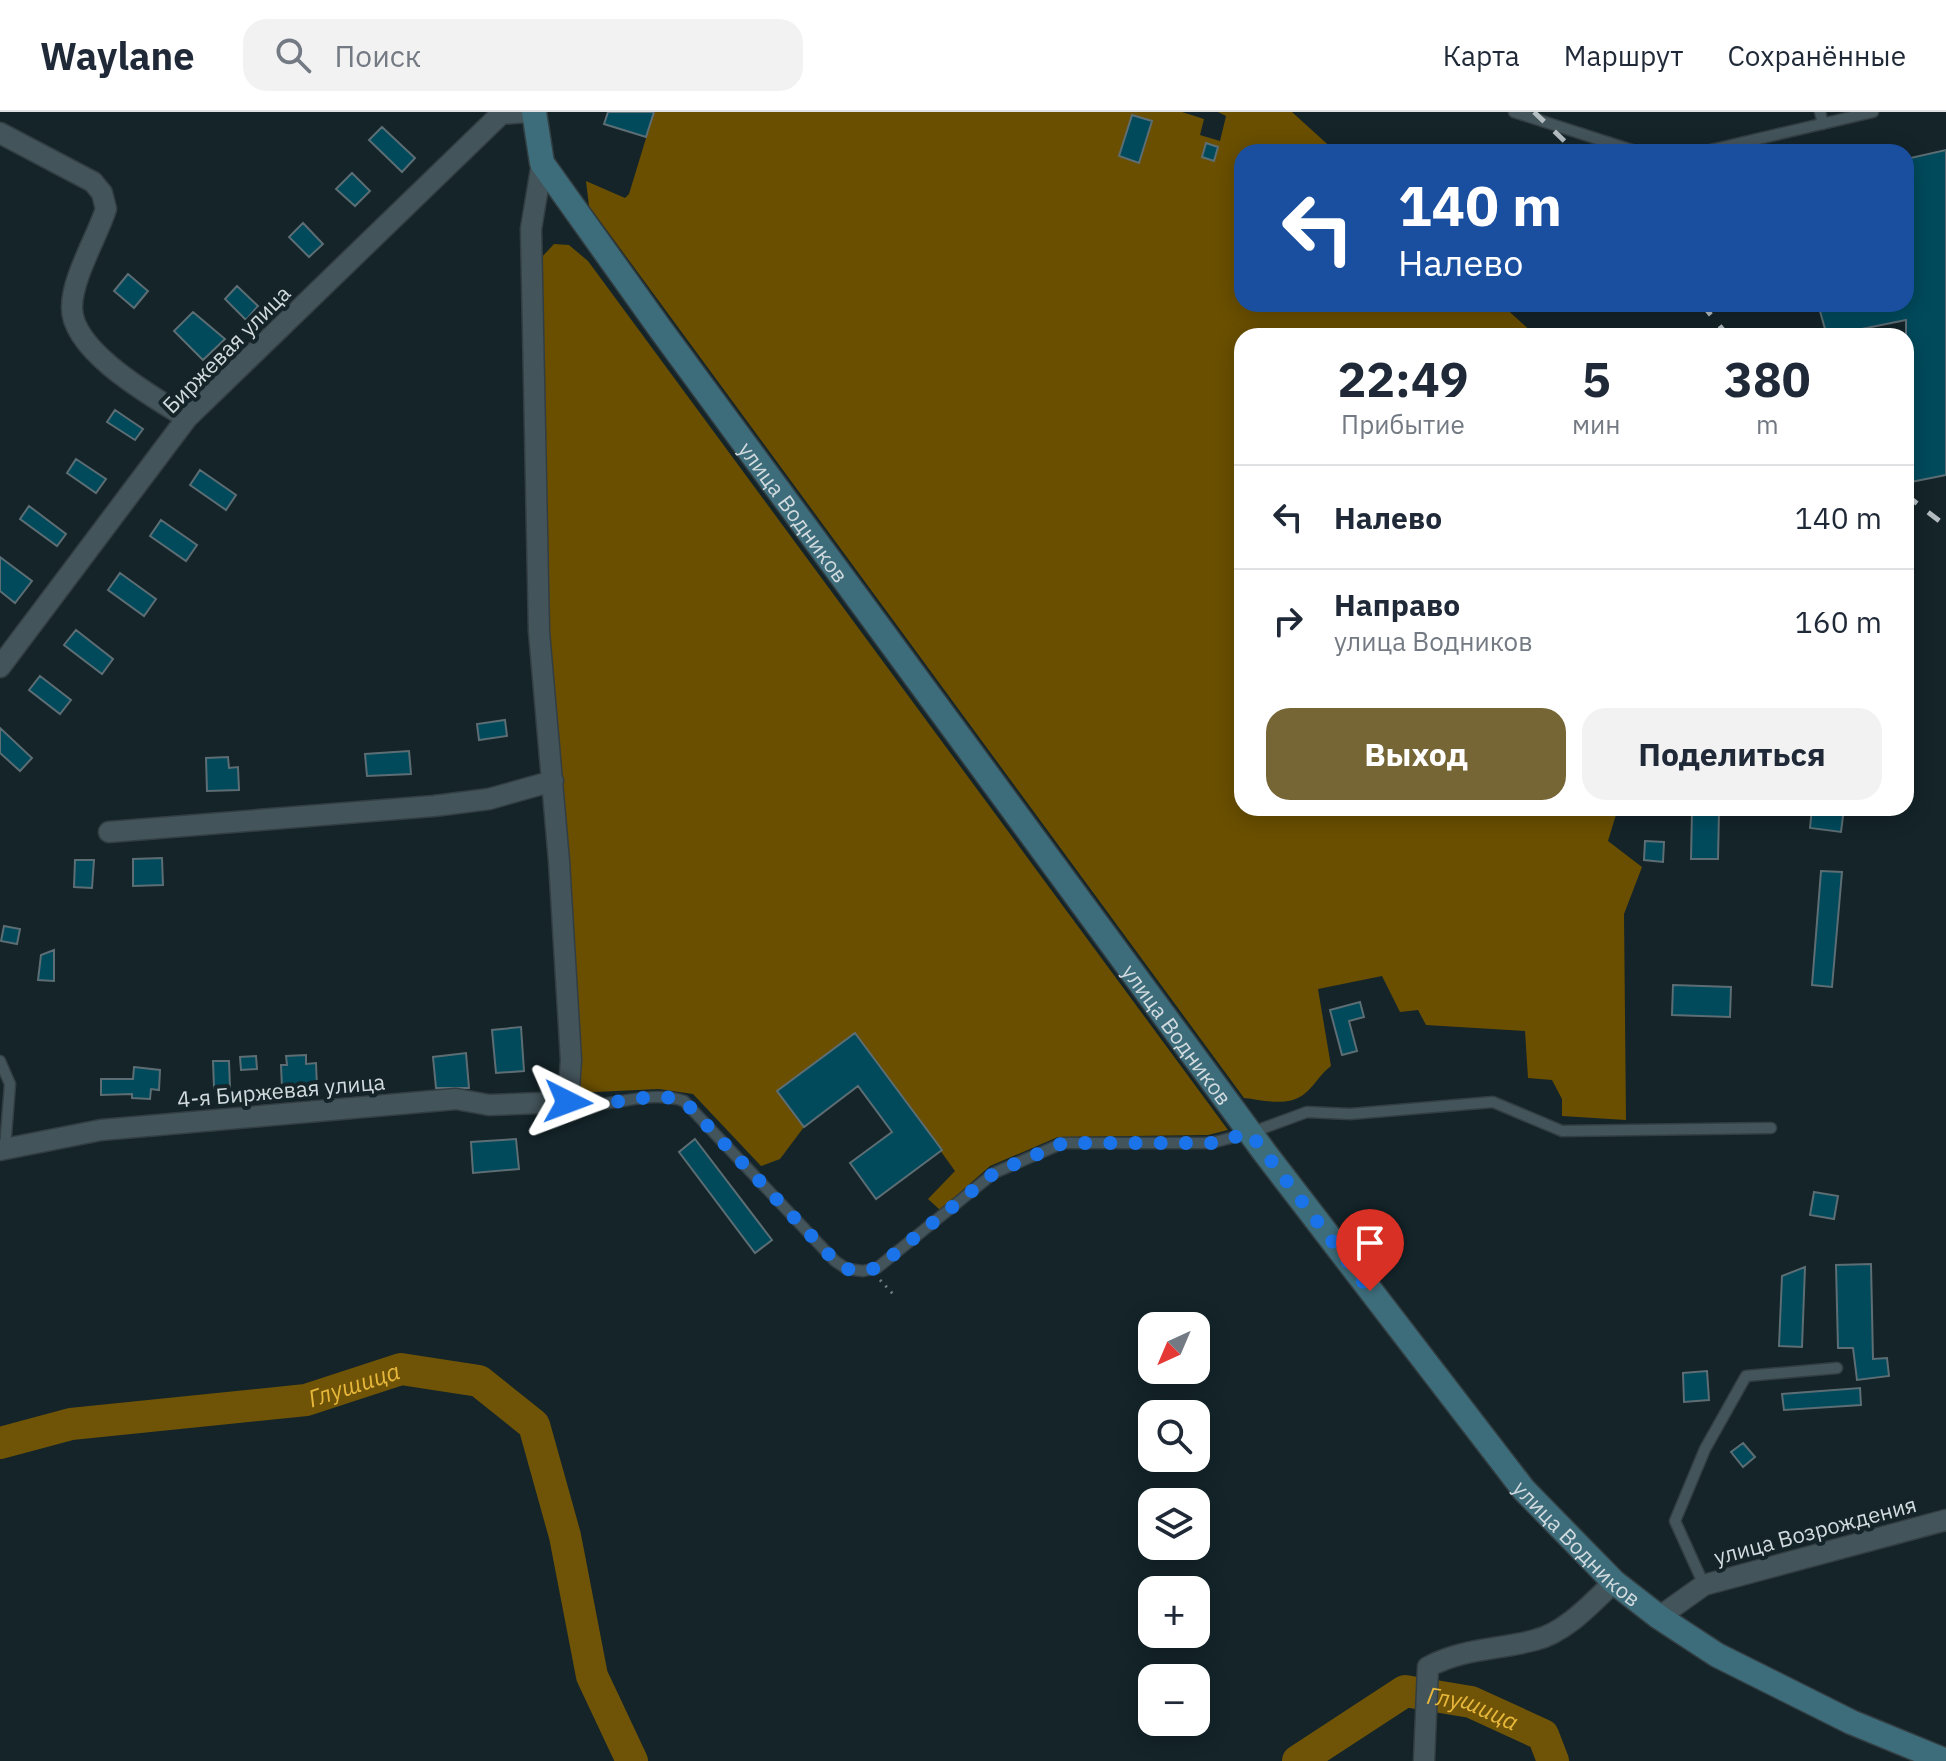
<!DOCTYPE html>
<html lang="ru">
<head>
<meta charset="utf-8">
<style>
	body { margin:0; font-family:"IBM Plex Sans",sans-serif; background:#f2f2f3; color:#1f2937; height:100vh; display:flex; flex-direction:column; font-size:30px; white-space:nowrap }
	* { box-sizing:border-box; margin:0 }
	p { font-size:26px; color:#747a83 }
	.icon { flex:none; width:44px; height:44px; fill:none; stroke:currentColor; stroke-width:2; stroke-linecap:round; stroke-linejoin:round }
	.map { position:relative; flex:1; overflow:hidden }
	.panel { position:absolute; left:1234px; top:216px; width:680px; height:488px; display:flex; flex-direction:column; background:#fff; border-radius:24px; box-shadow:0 4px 20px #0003 }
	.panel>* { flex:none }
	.banner { position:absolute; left:1234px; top:32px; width:680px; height:168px; border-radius:24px; box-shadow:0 4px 20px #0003; background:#1a4fa0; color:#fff; overflow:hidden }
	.needle { width:52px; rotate:224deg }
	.tools { position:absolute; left:1138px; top:1200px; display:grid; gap:16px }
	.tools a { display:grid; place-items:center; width:72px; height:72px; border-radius:16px; background:#fff; box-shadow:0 4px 20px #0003; font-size:40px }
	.pin { position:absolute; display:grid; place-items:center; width:68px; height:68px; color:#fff; margin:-82px -34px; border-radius:50% 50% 50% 0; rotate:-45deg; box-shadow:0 0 8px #0007 }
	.pin .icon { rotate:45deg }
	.me { position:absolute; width:88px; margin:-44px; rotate:93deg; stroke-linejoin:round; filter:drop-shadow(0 0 6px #0008) }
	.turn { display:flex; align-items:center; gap:28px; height:168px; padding:0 32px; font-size:36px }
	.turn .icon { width:104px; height:104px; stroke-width:2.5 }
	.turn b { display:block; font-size:56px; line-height:68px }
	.eta { display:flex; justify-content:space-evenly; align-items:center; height:136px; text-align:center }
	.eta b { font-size:48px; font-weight:700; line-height:56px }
	.primary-button { display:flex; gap:16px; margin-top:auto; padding:16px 32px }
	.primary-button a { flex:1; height:92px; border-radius:24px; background:#766636; color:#fff; font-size:32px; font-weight:700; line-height:92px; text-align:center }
	.primary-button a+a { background:#f2f2f3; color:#1f2937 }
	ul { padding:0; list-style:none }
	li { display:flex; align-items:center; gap:24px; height:104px; padding:0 32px; border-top:2px solid #e0e1e3 }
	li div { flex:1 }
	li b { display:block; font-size:30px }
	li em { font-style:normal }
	header { display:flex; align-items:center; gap:48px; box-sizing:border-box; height:112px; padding:0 40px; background:#fff; border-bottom:2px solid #e0e1e3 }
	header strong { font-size:38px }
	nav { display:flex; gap:44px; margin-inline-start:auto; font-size:28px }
	.search { width:560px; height:72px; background:#f2f2f3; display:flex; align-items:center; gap:20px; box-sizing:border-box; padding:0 28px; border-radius:24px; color:#747a83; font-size:30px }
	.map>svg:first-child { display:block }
	.forest { fill:#6a4f00 }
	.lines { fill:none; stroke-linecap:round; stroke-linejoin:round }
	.river { stroke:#6f5407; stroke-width:32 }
	.building { fill:#014a5c; stroke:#5c6d73; stroke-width:2 }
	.lane-casing { stroke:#333e42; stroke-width:13 }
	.street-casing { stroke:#333e42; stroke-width:23 }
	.secondary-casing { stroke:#333e42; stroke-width:27 }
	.path { stroke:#707d81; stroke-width:3; stroke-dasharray:2 6; stroke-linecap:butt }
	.lane { stroke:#43545a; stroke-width:10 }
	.street { stroke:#43545a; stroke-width:20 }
	.secondary { stroke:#3d6c7a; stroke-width:24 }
	.rail { stroke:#b3bdc1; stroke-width:5; stroke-dasharray:14 14; stroke-linecap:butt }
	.route { stroke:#1a73e8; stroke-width:14; stroke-dasharray:0 25.2 }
	.labels { text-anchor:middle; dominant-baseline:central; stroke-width:8; stroke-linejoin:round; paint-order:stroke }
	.street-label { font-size:22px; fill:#d1dade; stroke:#142429 }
	.water-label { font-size:24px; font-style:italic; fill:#e7b73b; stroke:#142429 }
</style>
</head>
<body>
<header>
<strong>Waylane</strong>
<div class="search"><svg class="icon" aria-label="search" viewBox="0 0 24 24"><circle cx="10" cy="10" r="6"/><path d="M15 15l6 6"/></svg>Поиск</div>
<nav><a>Карта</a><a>Маршрут</a><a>Сохранённые</a></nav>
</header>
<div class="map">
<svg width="1946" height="1649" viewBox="0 0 1946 1649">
	<rect width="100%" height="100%" fill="#142429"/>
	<path class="forest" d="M654 0H1182L1204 7 1200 23 1220 29 1226 4 1218 0H1292L1336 40H1242V192H1501L1536 224H1242V696H1618L1608 729 1642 755 1624 802 1626 1008 1562 1004V987L1552 968 1528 966 1525 919 1426 913 1418 898 1400 900 1382 864 1318 877 1331 954C1320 962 1314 975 1303 983 1286 995 1263 988 1244 986L589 94 586 69 625 86 629 82Z
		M554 132 569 133 588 149 1228 1018 1208 1023 1058 1025 990 1054 940 1098 928 1087 955 1059 855 921 777 979 804 1015 780 1047 761 1054 693 982 659 977 574 981 547 518 540 147Z"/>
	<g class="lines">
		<g class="river">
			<path id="s1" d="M0 1331 71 1312 306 1288 401 1257 479 1269 534 1313 565 1424 592 1564 632 1649"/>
			<path id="s2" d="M1298 1649 1405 1579 1471 1590 1543 1623 1553 1649"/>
		</g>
	</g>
	<path class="building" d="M608 0H654L646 25 604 12Z
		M1132 3 1152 9 1139 51 1119 44Z
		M382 15 415 46 402 60 369 28Z
		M1206 31 1218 35 1214 49 1202 45Z
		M1946 38V363L1906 371V208L1827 224 1818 192H1906V47Z
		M352 61 370 79 355 94 336 77Z
		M303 111 323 132 309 145 289 125Z
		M128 162 148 179 134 196 114 179Z
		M237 174 258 194 246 208 225 187Z
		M193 200 225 227 203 248 174 219Z
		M115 298 143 317 135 328 107 310Z
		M76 347 106 367 96 381 67 361Z
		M200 358 236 383 226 398 190 373Z
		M29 394 66 422 57 434 20 407Z
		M161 408 197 433 186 449 150 424Z
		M0 445 32 469 15 491 0 479Z
		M120 461 156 487 144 504 108 478Z
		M76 518 113 547 102 562 64 533Z
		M40 564 71 588 60 602 29 578Z
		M505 608 507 624 479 628 477 612Z
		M0 616 32 646 20 659 0 641Z
		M409 639 411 662 367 664 365 642Z
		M228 645 229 656 238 655 239 678 207 679 206 646Z
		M1812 696H1844L1841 720 1810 716Z
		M1692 698 1719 699 1718 747H1691Z
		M1645 729 1664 730 1663 750 1644 748Z
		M162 746 163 773 133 774V747Z
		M75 748H94L92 776 74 775Z
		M1821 759 1842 760 1832 875 1812 873Z
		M4 814 20 817 17 832 1 829Z
		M54 838V869L38 868 41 843Z
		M1673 873 1731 875 1730 905 1672 903Z
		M1360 890 1364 905 1349 909 1357 939 1342 943 1330 898Z
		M521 915 524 959 496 961 492 918Z
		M855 921 942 1038 876 1087 850 1051 892 1020 858 974 804 1015 777 979Z
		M466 941 469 976H436L433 945Z
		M306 943V952L316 951 317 974 282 976 281 953H287L286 944Z
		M256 944 257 957 241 958 240 945Z
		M213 949H229L230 976H214Z
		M134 955 160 958 159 978 151 977 150 987 132 986V982L101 983V967H133Z
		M516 1027 519 1057 473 1061 471 1030Z
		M695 1027 772 1128 755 1141 679 1040Z
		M1814 1080 1838 1084 1834 1107 1810 1103Z
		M1871 1152 1873 1247 1887 1246 1889 1264 1857 1268 1853 1236H1838L1836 1153Z
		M1805 1155 1802 1235 1779 1234 1782 1164Z
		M1707 1259 1709 1288 1684 1290 1683 1261Z
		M1860 1276 1861 1293 1784 1298 1782 1282Z
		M1743 1331 1755 1345 1743 1355 1731 1340Z"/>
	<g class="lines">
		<defs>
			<path id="lane" d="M1514 0 1638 40
				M1820 0 1823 12
				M1702 40 1873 0
				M0 949 10 972 5 1036
				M568 990C606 1000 645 976 684 989L835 1149 847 1157 863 1159 877 1156 994 1061 1063 1031H1211L1250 1021 1307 1000 1350 1002 1493 990 1562 1019 1771 1016
				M1704 1473 1675 1409 1705 1337 1746 1264 1837 1256"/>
			<path id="street" d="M0 21 93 70 102 81 106 97C97 125 72 166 72 195 71 239 153 285 187 306
				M0 555 187 306 501 2 528 0
				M109 720 434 694 489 687 553 669
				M0 1038 101 1018 456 987 489 993 568 990 571 948 559 749 539 520 531 117 542 51
				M1659 1505 1704 1473 1946 1408
				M1424 1649 1428 1555C1463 1536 1498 1538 1535 1528 1565 1521 1592 1491 1614 1470"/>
			<g id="secondary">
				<path id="s3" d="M534 0 542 51 661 218 1265 1041 1524 1378 1614 1470 1659 1505 1717 1543 1851 1610 1946 1649"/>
			</g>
		</defs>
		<use href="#lane" class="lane-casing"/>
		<use href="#street" class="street-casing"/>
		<use href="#secondary" class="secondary-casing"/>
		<path class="path" d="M880 1168 894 1183"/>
		<use href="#lane" class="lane"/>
		<use href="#street" class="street"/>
		<use href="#secondary" class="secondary"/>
		<path class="rail" d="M1534 0 1576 40
			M1702 192 1728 224
			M1906 383 1946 414"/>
	</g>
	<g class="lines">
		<path class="route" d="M568 990C606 1000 645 976 684 989L835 1149 847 1157 863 1159 877 1156 994 1061 1063 1031H1211L1250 1021 1370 1179"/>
	</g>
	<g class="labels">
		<g class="street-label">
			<text transform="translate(226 237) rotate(-45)">Биржевая улица</text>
			<text stroke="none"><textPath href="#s3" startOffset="482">улица Водников</textPath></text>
			<text stroke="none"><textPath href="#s3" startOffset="1130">улица Водников</textPath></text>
			<text transform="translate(281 978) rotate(-5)">4-я Биржевая улица</text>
			<text transform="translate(1815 1418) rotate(-15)">улица Возрождения</text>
			<text stroke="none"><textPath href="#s3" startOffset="1778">улица Водников</textPath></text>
		</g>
		<g class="water-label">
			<text stroke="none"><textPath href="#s1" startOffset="360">Глушица</textPath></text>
			<text stroke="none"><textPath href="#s2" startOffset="198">Глушица</textPath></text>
		</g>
	</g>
</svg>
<div class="tools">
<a><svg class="needle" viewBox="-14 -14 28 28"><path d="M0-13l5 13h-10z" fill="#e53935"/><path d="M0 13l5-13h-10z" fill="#747a83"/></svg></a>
<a><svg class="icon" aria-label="search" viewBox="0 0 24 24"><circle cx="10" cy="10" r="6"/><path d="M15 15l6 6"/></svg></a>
<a><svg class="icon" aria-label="layers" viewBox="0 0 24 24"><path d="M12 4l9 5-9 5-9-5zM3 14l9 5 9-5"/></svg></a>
<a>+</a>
<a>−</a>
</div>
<div class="pin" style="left:1370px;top:1179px;background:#d93025"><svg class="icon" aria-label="arrive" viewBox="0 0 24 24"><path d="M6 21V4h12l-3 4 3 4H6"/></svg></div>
<svg class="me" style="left:568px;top:990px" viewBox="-20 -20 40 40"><path d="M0-17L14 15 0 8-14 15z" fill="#1a73e8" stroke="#fff" stroke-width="4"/></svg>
<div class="banner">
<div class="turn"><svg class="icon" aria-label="left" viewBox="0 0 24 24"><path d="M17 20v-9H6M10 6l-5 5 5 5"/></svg><div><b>140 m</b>Налево</div></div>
</div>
<section class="panel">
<div class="eta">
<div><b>22:49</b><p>Прибытие</p></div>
<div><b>5</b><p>мин</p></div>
<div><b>380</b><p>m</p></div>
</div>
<ul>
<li><svg class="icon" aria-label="left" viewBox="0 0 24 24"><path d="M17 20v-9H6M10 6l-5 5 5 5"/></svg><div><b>Налево</b></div><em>140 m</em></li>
<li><svg class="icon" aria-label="right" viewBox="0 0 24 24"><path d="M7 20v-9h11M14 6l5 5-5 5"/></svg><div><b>Направо</b><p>улица Водников</p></div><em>160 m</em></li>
</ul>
<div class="primary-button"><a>Выход</a><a>Поделиться</a></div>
</section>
</div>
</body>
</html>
